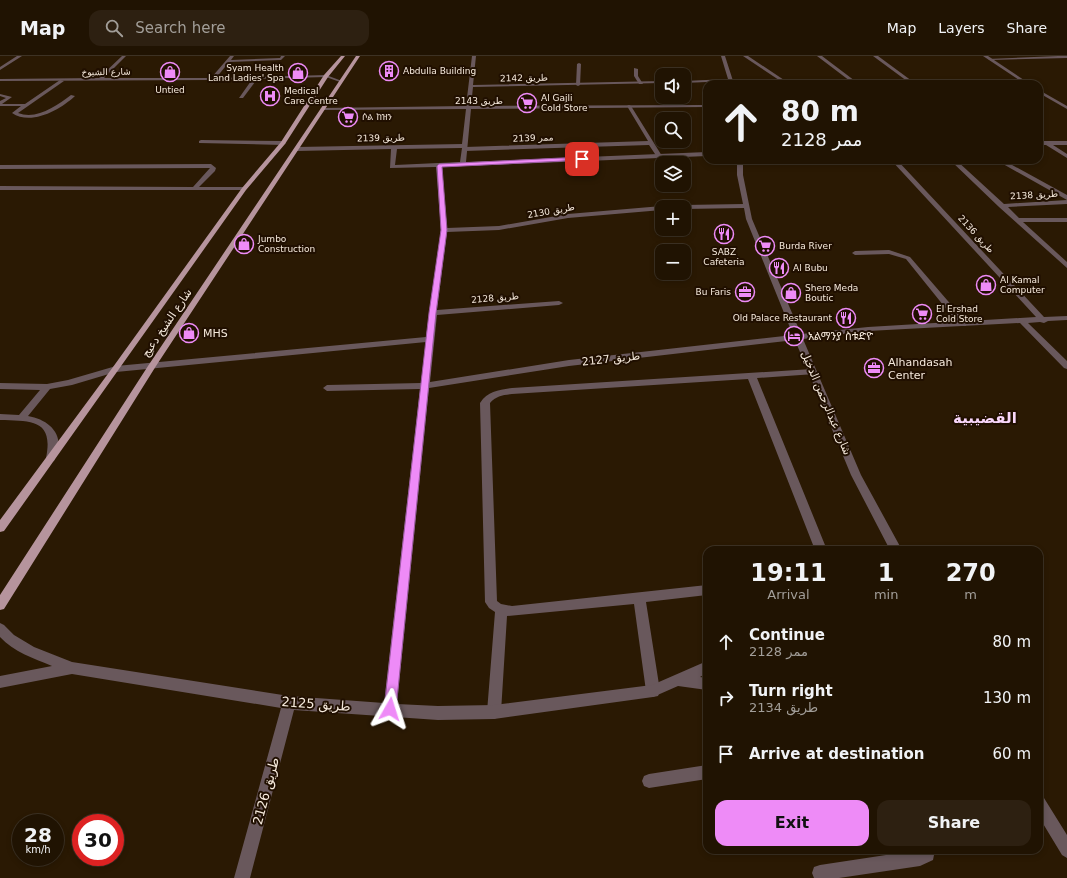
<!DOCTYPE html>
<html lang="en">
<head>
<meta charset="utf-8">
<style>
	body { margin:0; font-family:"DejaVu Sans",Cairo,"Noto Sans Ethiopic",sans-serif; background:#2d2011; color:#f1f3f6; height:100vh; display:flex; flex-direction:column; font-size:15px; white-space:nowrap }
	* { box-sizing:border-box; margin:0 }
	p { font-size:13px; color:#a29e99 }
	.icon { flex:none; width:22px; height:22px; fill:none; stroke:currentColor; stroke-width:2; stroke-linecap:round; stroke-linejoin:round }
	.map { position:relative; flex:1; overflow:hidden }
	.side { position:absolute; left:703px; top:490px; width:340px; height:308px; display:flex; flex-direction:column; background:#201302; border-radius:12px; box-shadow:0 2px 6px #0003,0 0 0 1px #3d3224 }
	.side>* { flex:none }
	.hud { position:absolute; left:703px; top:24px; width:340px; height:84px; border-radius:12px; box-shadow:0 2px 6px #0003,0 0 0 1px #3d3224; background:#201302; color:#f1f3f6; overflow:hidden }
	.buttons { position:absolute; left:655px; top:12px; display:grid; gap:8px }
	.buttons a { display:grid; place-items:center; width:36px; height:36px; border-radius:8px; background:#201302; box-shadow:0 2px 6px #0003,0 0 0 1px #3d3224; font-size:20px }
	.speed { position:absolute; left:12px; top:758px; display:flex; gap:8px; font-size:20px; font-weight:700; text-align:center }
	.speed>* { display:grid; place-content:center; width:52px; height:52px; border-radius:50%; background:#201302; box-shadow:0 2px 6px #0003,0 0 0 1px #3d3224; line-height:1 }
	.speed small { font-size:10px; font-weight:400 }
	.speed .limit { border:6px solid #d22; background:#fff; color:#111 }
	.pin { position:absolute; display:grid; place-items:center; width:34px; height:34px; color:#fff; margin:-17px; border-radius:8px; box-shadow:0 2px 6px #0006 }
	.me { position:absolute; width:44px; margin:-22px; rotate:6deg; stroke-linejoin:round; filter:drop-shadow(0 0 3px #0008) }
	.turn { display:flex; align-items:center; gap:14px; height:84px; padding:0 12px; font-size:18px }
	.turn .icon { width:52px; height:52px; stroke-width:2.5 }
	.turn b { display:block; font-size:28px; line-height:34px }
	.eta { display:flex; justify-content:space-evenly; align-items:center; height:68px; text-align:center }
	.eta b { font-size:24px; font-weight:700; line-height:28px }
	.button { display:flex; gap:8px; margin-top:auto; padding:8px 12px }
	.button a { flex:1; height:46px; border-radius:12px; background:#ee8bf7; color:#111; font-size:16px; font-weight:700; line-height:46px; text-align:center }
	.button a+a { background:#2d2011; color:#f1f3f6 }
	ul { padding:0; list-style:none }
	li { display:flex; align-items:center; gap:12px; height:56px; padding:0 12px }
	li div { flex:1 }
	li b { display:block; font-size:15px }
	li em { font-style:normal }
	header { display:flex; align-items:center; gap:24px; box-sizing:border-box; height:56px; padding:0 20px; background:#201302; border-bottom:1px solid #3d3224 }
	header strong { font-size:19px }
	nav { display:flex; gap:22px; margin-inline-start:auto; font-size:14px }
	.search { width:280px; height:36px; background:#2d2011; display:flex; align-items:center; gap:10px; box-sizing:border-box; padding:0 14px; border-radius:12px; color:#a29e99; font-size:15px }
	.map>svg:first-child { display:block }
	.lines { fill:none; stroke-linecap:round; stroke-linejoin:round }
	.service { fill:#69585c; fill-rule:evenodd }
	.minor { fill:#69585c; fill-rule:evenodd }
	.tertiary { fill:#69585c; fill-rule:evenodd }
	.primary { fill:#b6949d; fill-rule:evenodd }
	.route { fill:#ee8bf7; stroke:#9b5aa1 }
	.labels { text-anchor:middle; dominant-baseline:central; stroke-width:4; stroke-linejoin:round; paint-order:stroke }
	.far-poi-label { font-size:9px; fill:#f6eadc; stroke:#200f00; text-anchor:start }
	.far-street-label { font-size:9px; fill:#f6eadc; stroke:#200f00 }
	.street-label { font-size:11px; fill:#f6eadc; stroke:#200f00 }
	.poi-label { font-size:11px; fill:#f6eadc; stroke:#200f00; text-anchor:start }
	.near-street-label { font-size:13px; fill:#f6eadc; stroke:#200f00 }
	.district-label { font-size:15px; font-weight:bold; fill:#f8d6fa; stroke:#200f00 }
</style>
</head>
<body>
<header>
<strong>Map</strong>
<div class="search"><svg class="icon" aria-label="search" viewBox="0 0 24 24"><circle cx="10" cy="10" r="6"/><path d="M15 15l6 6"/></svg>Search here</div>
<nav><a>Map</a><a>Layers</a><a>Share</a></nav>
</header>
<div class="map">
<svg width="1067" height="822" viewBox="0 0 1067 822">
	<rect width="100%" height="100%" fill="#2a1903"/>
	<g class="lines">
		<path class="service" d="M579 7 581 8 580 29 578 30 576 29 577 8Z
			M634 12 638 13V20L643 28H639L634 20Z
			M60 24 64 25 18 57C37 64 56 50 71 39L75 40C60 54 31 70 12 57L21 50H0V45L6 42 0 40V38L12 41 2 48H25Z
			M251 25 255 26 243 42H239Z
			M629 49 631 50 662 100 661 101H657L649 89 465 95 462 93 465 91 648 85 627 50Z
			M201 84 283 85 286 87 283 89 199 87V85Z
			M950 104H956L1004 148 1067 144V148L1008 151 1019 162H1067V166H1023L1067 206V212L999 151Z
			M996 104H1003L1067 139V144Z
			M211 108 216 112 215 115 199 131H244L246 132V134H0V130L193 131 210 112 0 113V109Z
			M889 194 910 201 966 266V270H960L906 203 889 198 855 199 852 197 855 195Z
			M116 310 119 311 120 313 119 315 72 329 50 333 28 360C51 364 67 381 54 405L51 406 46 402C54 363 31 365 0 364V358L19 359 40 334 0 333V327L47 328 68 324Z
			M812 313 816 316 815 318 757 322 827 494H815L748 323 512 338C503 339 496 340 490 347L497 545 501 548 512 550 707 529V539L646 546 660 635 658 640 653 641 648 640 646 635 634 548 507 560 501 656 499 661 494 663 489 661 487 656 495 556 489 552 485 546 480 347C488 335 499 334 512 332Z
			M707 709V723L649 732 644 730 642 725 644 720 649 718Z
			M919 794H935L933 804 920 810 839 822H814L812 817 814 811 820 809Z"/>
		<path class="minor" d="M17 0H22L0 14V11Z
			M122 0H126L104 22H211L230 0H234L231 4 280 2 281 0H285L281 4 229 6 216 22 326 19 342 25 340 26 326 21 212 24 0 25V23L99 22Z
			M472 0H476L473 29 662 25V27L473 31 471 50 707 49V51L471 53 466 106 707 96V100L442 111 447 172 499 170 568 158 662 150 664 151H662V154L568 162 499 174 447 176 437 254 559 245 563 247 559 249 437 259 430 326 569 304 793 279 746 163 744 152 684 153V151H681L684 149 743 148 737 119V104H743V119L752 163 801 278 868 271 1036 261 891 104H897L1044 261 1067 260V264L1048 265 1044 267 1040 266 1028 267 1067 305V313L1064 312 1020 267 868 275 803 283 861 419 902 494H890L851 419 795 284 569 310 429 332 397 648 438 650 494 649 652 629 707 605V617L700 621 707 622V634L678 630 653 641 494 663 438 664 294 654 250 822H234L281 652 72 618 0 632V620L52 610C33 602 14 596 0 581V567L4 569 14 579 34 591 72 606 289 640 384 647 420 333 327 335 323 332 327 329 421 327 426 286 116 316 112 313 116 310 426 281 441 174 436 111 390 112 391 93 297 95 294 93 297 91 462 88 466 53 322 54 320 53 322 52 466 50ZM462 92 460 106 395 109 397 93Z
			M721 0H725L734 28H730L729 25 684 27V25L728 23Z
			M743 0H748L790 28H785Z
			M817 0H822L859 28H854Z
			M873 0H878L916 28H911Z
			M1058 0H1067V2L990 4 988 3Z
			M1039 85H1067V89H1053L1067 98V102L1046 89H1039Z
			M1039 740 1044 742 1067 779V802L1062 799 1039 761Z"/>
		<path class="tertiary" d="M983 0H988L1030 28H1025Z
			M1039 34 1067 50V53L1039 37Z"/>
		<path class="primary" d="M341 0H345L328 21 285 88 246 134 4 475 0 476V464L113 311 242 132 281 86 324 19Z
			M356 0H360L156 310 4 553 0 554V539L148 310Z"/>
	</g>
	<path class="route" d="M582 101 584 104 442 111 447 174 436 257 396 653 395 657 390 659 386 657 384 653 429 257 441 174 437 110 439 108Z"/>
	<defs>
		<symbol id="building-ring" viewBox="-11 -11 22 22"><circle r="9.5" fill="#200f00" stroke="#ee8bf7" stroke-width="1.5"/><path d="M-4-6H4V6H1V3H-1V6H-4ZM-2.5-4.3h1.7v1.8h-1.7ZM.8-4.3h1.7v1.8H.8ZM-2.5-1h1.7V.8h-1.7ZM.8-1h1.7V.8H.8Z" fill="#ee8bf7"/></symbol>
		<symbol id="shop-ring" viewBox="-11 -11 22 22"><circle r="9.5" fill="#200f00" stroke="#ee8bf7" stroke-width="1.5"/><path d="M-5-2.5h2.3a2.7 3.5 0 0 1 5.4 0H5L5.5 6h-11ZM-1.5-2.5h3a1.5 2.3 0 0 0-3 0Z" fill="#ee8bf7"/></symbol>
		<symbol id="hospital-ring" viewBox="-11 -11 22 22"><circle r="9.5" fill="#200f00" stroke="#ee8bf7" stroke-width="1.5"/><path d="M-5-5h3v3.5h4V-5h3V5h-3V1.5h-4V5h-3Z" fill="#ee8bf7"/></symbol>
		<symbol id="supermarket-ring" viewBox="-11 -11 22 22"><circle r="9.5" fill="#200f00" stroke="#ee8bf7" stroke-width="1.5"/><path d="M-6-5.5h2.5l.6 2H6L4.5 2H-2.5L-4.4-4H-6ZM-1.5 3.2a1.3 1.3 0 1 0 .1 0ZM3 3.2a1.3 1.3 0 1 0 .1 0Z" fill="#ee8bf7"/></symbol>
		<symbol id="restaurant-ring" viewBox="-11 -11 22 22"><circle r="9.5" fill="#200f00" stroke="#ee8bf7" stroke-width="1.5"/><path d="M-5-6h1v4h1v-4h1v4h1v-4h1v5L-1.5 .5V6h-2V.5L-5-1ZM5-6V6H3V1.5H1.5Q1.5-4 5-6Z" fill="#ee8bf7"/></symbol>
		<symbol id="office-ring" viewBox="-11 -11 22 22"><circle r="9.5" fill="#200f00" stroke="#ee8bf7" stroke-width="1.5"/><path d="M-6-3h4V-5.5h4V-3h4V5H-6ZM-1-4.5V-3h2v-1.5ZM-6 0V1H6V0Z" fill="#ee8bf7"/></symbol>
		<symbol id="hotel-ring" viewBox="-11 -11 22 22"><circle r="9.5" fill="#200f00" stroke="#ee8bf7" stroke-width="1.5"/><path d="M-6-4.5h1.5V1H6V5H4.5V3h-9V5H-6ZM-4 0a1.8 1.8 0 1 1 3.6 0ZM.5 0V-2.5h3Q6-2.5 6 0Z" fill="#ee8bf7"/></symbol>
	</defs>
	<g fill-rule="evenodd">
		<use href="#building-ring" x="378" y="4" width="22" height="22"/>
		<use href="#shop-ring" x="159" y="5" width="22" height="22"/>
		<use href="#shop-ring" x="287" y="6" width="22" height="22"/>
		<use href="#hospital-ring" x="259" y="29" width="22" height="22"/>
		<use href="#supermarket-ring" x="516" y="36" width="22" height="22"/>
		<use href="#supermarket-ring" x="337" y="50" width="22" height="22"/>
		<use href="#restaurant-ring" x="713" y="167" width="22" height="22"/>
		<use href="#shop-ring" x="233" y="177" width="22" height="22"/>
		<use href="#supermarket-ring" x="754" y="179" width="22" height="22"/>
		<use href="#restaurant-ring" x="768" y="201" width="22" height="22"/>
		<use href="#shop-ring" x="975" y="218" width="22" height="22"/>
		<use href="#office-ring" x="734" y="225" width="22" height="22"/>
		<use href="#shop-ring" x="780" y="226" width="22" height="22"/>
		<use href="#supermarket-ring" x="911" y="247" width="22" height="22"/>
		<use href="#restaurant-ring" x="835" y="251" width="22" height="22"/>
		<use href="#shop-ring" x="178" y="266" width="22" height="22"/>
		<use href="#hotel-ring" x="783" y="269" width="22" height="22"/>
		<use href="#office-ring" x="863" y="301" width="22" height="22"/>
	</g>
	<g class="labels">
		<g class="far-poi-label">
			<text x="284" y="12" text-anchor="end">Syam Health<tspan x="284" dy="10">Land Ladies' Spa</tspan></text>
			<text x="403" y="15">Abdulla Building</text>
			<text x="170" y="34" text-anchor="middle">Untied</text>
			<text x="284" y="35">Medical<tspan x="284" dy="10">Care Centre</tspan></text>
			<text x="541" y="42">Al Gajli<tspan x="541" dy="10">Cold Store</tspan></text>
			<text x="362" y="61">ሶል ከዝን</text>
			<text x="258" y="183">Jumbo<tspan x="258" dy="10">Construction</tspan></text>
			<text x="779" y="190">Burda River</text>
			<text x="724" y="196" text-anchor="middle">SABZ<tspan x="724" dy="10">Cafeteria</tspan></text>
			<text x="793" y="212">Al Bubu</text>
			<text x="1000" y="224">Al Kamal<tspan x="1000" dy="10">Computer</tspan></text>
			<text x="805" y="232">Shero Meda<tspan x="805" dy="10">Boutic</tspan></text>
			<text x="731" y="236" text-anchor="end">Bu Faris</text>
			<text x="936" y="253">El Ershad<tspan x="936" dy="10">Cold Store</tspan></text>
			<text x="832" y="262" text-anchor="end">Old Palace Restaurant</text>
		</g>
		<g class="far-street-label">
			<text transform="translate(106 16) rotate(-1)">شارع الشيوخ</text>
			<text transform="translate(524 22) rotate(-1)">طريق 2142</text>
			<text x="479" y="45">طريق 2143</text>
			<text transform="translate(381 82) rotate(-1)">طريق 2139</text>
			<text transform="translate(533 82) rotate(-2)">ممر 2139</text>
			<text transform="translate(1034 139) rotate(-3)">طريق 2138</text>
			<text transform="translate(551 155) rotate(-10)">طريق 2130</text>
			<text transform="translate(976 178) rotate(47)">طريق 2136</text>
			<text transform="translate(495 242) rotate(-5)">طريق 2128</text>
		</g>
		<g class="street-label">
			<text transform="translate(167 267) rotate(-56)">شارع الشيخ دعيج</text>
			<text transform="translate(611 303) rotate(-6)">طريق 2127</text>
			<text transform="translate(826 347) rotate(67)">شارع عبدالرحمن الدخيل</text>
		</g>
		<g class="poi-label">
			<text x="203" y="277">MHS</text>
			<text x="808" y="280">አልማንያ ስቱድዮ</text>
			<text x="888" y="306">Alhandasah<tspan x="888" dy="13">Center</tspan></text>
		</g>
		<g class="near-street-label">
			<text transform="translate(316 648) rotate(4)">طريق 2125</text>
			<text transform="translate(266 735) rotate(-75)">طريق 2126</text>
		</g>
		<g class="district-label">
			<text x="985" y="362">القضيبية</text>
		</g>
	</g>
</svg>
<div class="buttons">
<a><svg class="icon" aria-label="sound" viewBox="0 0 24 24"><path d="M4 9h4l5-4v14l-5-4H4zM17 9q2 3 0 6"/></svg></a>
<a><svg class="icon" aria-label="search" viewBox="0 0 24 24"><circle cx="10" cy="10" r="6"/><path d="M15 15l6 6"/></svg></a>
<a><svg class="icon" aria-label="layers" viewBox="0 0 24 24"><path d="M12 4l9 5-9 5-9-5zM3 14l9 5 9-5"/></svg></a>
<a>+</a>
<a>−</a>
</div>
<div class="speed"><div>28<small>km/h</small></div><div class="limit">30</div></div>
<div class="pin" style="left:582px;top:103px;background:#d93025"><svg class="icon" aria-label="arrive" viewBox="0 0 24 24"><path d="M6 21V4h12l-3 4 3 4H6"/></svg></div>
<svg class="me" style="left:390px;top:653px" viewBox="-20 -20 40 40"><path d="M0-17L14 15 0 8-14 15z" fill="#ee8bf7" stroke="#fff" stroke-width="4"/></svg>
<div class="hud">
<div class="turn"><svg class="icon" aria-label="ahead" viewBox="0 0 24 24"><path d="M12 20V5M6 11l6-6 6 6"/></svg><div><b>80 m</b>ممر 2128</div></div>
</div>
<section class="side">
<div class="eta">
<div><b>19:11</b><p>Arrival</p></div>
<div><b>1</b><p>min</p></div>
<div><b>270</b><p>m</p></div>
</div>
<ul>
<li><svg class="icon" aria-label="ahead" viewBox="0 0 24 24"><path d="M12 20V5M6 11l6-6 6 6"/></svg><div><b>Continue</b><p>ممر 2128</p></div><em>80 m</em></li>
<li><svg class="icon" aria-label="right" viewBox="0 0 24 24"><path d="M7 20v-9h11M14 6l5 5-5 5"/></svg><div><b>Turn right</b><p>طريق 2134</p></div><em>130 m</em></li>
<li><svg class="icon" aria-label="arrive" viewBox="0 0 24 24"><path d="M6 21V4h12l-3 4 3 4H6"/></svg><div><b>Arrive at destination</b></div><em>60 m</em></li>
</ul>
<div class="button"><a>Exit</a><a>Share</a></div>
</section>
</div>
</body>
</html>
